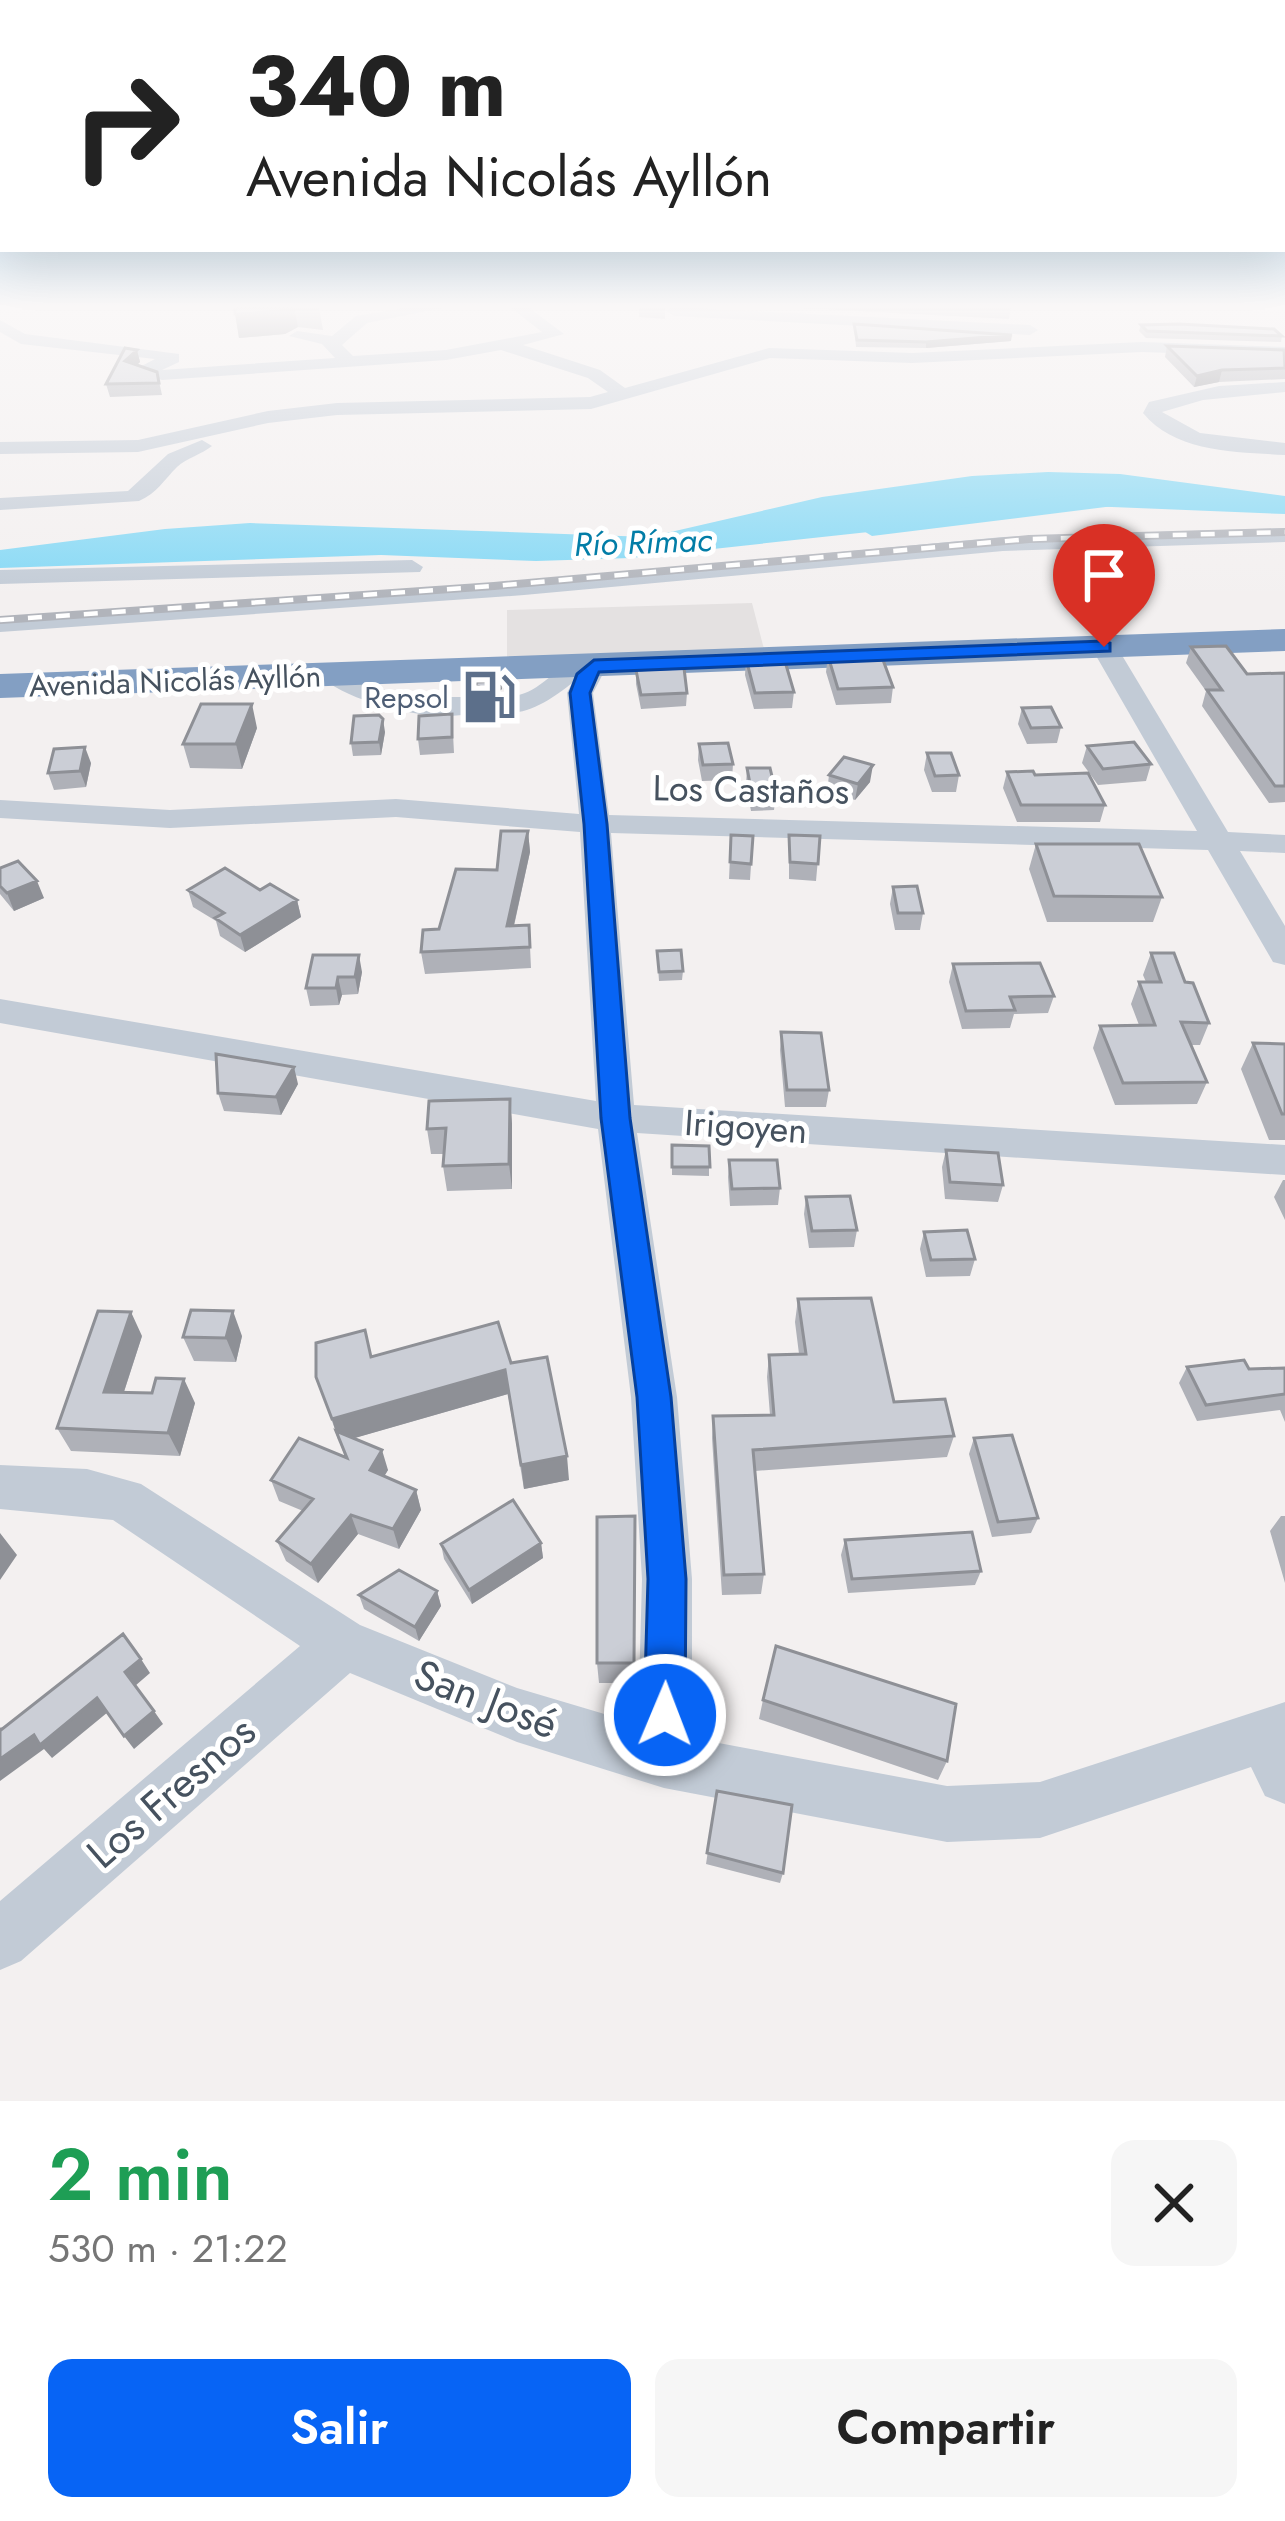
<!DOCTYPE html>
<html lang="es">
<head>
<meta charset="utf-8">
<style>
	body { margin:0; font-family:Jost,sans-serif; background:#f6f6f6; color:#222; height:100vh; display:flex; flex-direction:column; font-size:45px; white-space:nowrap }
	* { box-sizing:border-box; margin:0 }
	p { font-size:39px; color:#767676 }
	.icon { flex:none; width:66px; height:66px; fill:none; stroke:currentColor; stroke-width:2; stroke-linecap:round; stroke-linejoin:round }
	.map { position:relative; height:2101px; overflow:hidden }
	.panel { display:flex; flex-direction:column; background:#fff; flex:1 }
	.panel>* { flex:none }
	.top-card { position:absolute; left:0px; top:0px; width:1287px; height:252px; box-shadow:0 12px 48px #0002; background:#fff; color:#222; overflow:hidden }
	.pin { position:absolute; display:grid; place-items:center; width:102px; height:102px; color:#fff; margin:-123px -51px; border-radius:50% 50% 50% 0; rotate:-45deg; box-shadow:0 0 12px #0007 }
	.pin .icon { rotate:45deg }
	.me { position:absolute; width:132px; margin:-66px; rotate:1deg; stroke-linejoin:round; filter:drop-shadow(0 0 9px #0008) }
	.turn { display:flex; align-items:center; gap:42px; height:252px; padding:0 48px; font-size:54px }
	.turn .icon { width:156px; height:156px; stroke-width:2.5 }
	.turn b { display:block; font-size:84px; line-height:102px }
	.round { display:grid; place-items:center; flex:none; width:126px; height:126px; border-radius:24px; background:#f6f6f6 }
	.head { display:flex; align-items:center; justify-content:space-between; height:204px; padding:0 48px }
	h1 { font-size:72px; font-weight:600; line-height:90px; color:#1e9e55 }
	.cta { display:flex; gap:24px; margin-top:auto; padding:24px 48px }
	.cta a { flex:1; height:138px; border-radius:24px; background:#0764f5; color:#fff; font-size:48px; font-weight:600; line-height:138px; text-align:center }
	.cta a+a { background:#f6f6f6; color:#222 }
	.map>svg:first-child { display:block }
	.education { fill:#e4e1e1 }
	.water { fill:#83d8f5 }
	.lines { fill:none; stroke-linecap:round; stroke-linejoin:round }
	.river { fill:#83d8f5; fill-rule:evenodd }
	.minor { fill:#c2cbd6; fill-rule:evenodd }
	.highway { fill:#839fc3; fill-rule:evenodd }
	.rail-casing { stroke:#b1b4bb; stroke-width:8 }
	.rail { stroke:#fff; stroke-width:4.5; stroke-dasharray:14; stroke-linecap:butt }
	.wall { fill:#afb1b8 }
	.shaded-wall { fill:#8e9096 }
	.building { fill:#cbced6; stroke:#8e9096; stroke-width:3 }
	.route { fill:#0764f5; stroke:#05419f; stroke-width:3 }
	.labels { text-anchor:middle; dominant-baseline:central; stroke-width:10; stroke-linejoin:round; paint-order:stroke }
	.far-street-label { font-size:30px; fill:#46525f; stroke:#fff }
	.far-service-label { font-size:30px; fill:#4e5e75; stroke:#fff; text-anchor:end }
	.far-water-label { font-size:33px; font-style:italic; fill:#027da7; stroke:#fff }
	.street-label { font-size:36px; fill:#46525f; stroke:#fff }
	.near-street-label { font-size:42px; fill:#46525f; stroke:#fff }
</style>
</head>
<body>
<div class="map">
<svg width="1285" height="2101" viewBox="0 0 1285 2101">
	<rect width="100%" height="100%" fill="#f3f0f0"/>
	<path class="education" d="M752 603 764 649 507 657V610Z"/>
	<path class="water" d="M1048 472 1120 474 1285 496V514L1038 504 993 508 887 530 630 558 536 561 381 555 0 568V550L165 529 250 523 649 537 822 497 972 476Z"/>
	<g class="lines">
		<path class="river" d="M1136 488 1150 496 1146 502 872 536 857 527 872 518Z"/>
		<path class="minor" d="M410 307H447L367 323 342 345 353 356 446 350 542 332 510 307H528L564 334 523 345 600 370 625 388 769 348 912 353 1142 342 1285 347V357L1142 352 912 363 770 358 591 409 337 415 268 423 138 452 0 454V442L138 440 268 411 337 403 590 397 608 392 588 378 501 350 446 360 162 380 132 371 155 359 21 344 0 332V320L25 334 179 354V362L162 370 335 358 322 344 289 336 297 331 332 336 356 316Z
			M672 307 1030 325 1038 330 1030 335 674 316 666 311Z
			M1285 382V392L1203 400 1162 412 1200 433 1285 443V455C1237 452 1176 453 1143 413L1149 402 1219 386Z
			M202 440 212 446C202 454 187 458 177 467 164 480 157 493 139 501L0 510V498L128 491 168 454Z
			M1285 528V542L1003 551 524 595 0 632V618L524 581 1003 537Z
			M412 560 423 567 420 572 0 584V570Z
			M1104 639 1117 647 1228 832 1285 835V853L1240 851 1285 926V965L1273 962 1208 850 611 833 634 1105 1285 1145V1175L637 1133 677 1397 692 1579V1738L947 1786 1040 1782 1285 1702V1804L1265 1796 1251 1767 1040 1838 947 1842 664 1788 517 1742 350 1673 21 1961 0 1970V1901L300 1646 113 1520 0 1509V1465L87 1469 141 1484 360 1625 517 1688 638 1724 642 1579 631 1397 598 1129 0 1023V999L596 1101 580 832 396 817 170 828 0 818V800L170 810 396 799 579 814 567 693 572 683C551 700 515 725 488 706 456 731 347 704 319 675L332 667 401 697H476L488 704C500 695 511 698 525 693 551 684 577 639 607 666L593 693 609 815 1197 831 1091 647Z"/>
		<path class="highway" d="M1285 629V651L0 698V674Z"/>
		<defs>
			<path id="rail" d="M0 620 494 586 1029 539 1285 532"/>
		</defs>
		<use href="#rail" class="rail-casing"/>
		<use href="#rail" class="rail"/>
	</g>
	<path class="wall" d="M235 307H319L323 330 298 327 285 334 239 338Z
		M639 307H665V319L639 317Z
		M781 307H1011L1009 319Z
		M854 324 1011 341 926 348 856 347Z
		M1141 325 1282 336 1281 342 1146 338 1139 331Z
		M1167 346 1285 352V379L1219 382 1194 387 1165 357Z
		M137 350 140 362 137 365 157 372 162 395 110 397 106 384Z
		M1191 647 1247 674 1285 673V802L1269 803 1202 706 1206 691 1186 663Z
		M828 656 893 687 891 703 836 705 826 672Z
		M746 659 794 692 792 708 754 709 745 675Z
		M636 670 687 693 686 706 641 709 636 684Z
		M476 682 502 689 488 699 476 693Z
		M1022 708 1061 727 1057 743 1027 744 1018 724Z
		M452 714 454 753 420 755 418 739Z
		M257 728 242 769 190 768 183 744Z
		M385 732 381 755 353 756 351 743Z
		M699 744 733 764 732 780 702 781 698 760Z
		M1087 746 1151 764 1146 781 1098 785 1082 763Z
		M927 753 959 775 956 792H932L924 770Z
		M91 763 86 787 54 790 48 773Z
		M747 768 776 793 774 810 751 811 746 785Z
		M1007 772 1105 805 1100 822H1017L1003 788Z
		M829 775 870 782 855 800 827 792Z
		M528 831 530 852 514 926 529 925 531 968 425 974 421 952 439 929 497 870Z
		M731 835 753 836 750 880 729 879Z
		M789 835 820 836 816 881 789 879Z
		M1036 844 1162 897 1153 922H1047L1029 869Z
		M0 868 44 898 14 911 0 894Z
		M893 887 923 913 920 930H895L890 904Z
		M188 890H260L297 900 301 917 245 952 220 936 216 921 193 907Z
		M657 951 683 971 682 980 659 981Z
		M1151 953 1185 982 1209 1023 1200 1045H1191L1207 1082 1197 1104 1115 1105 1093 1048 1100 1026 1139 1025 1131 1004 1139 982H1146L1143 975Z
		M313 955 362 972 358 994 342 995 339 1005 310 1006 306 988Z
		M953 964 1054 996 1048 1013 1014 1014 1010 1028 962 1029 949 982Z
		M781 1032 829 1090 826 1107H785L780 1050Z
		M1253 1043 1285 1044V1140H1269L1241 1069Z
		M298 1084 281 1115 224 1111 218 1093Z
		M510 1099 512 1124V1189L447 1191 443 1166 444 1154H431L427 1129Z
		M672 1145 709 1146V1176L672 1175Z
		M946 1150 1003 1185 998 1202 945 1199 942 1167Z
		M729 1160 780 1188 778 1205 730 1206 728 1177Z
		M1283 1180H1285V1220L1274 1197Z
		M806 1197 857 1230 854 1247 809 1248 804 1214Z
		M924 1232 975 1259 970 1276 926 1277 920 1249Z
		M798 1299 894 1402 954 1436 947 1457 755 1471 764 1574 761 1594 722 1595 712 1438 713 1416 770 1415 767 1377 769 1355 799 1354 795 1322Z
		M142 1336 124 1392 195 1403 180 1456 71 1451 57 1428Z
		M242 1336 236 1362 194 1361 183 1337Z
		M372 1357 511 1363 569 1480 524 1489 508 1394 354 1438 388 1470 384 1476 416 1490 421 1510 399 1549 358 1534 318 1583 286 1561 277 1541 303 1511 279 1501 271 1480 345 1457 316 1377Z
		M1187 1367 1249 1369 1285 1368V1422L1280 1410 1197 1421 1179 1383Z
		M974 1438 1038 1518 1031 1533 992 1537 969 1454Z
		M635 1516V1683H599L597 1663Z
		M1281 1516H1285V1583L1270 1531Z
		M845 1540 981 1571 975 1585 848 1593 841 1555Z
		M541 1543 543 1558 472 1604 444 1559 441 1544Z
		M437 1591 441 1606 419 1641 364 1609 359 1595Z
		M763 1700 947 1761 938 1780 759 1719Z
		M717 1791 783 1873 780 1883 706 1864Z"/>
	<path class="shaded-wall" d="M288 307H294L298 327 285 334 239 338 235 314Z
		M1012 335 1011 341 926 348V342Z
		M137 350 140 362 128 373 125 361Z
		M1222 370 1219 382 1194 387 1197 376Z
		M501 681 502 689 488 699 487 691Z
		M252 704 257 728 242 769 236 744Z
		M383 719 385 732 381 755 379 742Z
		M85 747 91 763 86 787 80 771Z
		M873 765 870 782 855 800 858 784Z
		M528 831 530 852 509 947 507 926Z
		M37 881 44 898 14 911 7 893Z
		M297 900 301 917 245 952 240 935Z
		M359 955 362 972 358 994 355 977Z
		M338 977 342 995 339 1005 336 988Z
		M294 1067 298 1084 281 1115 276 1097Z
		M510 1099 512 1124V1189L509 1164Z
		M233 1311 242 1336 236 1362 226 1338Z
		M131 1312 142 1336 116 1416 104 1392Z
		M505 1370 508 1394 341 1442 336 1431 339 1443 332 1419Z
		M184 1379 195 1403 180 1456 168 1433Z
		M382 1450 388 1470 376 1490 370 1470Z
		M567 1456 569 1480 524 1489 521 1465Z
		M416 1490 421 1510 399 1549 393 1529Z
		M351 1515 358 1534 318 1583 311 1564Z
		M0 1533 17 1555 0 1580Z
		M541 1543 543 1558 472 1604 469 1590Z
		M437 1591 441 1606 419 1641 415 1627Z
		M141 1659 150 1673 135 1686 125 1672Z
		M97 1698 108 1712 52 1758 44 1749 0 1781V1759L34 1735Z
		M154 1711 163 1724 134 1749 124 1736Z"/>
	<path class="building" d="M235 307H288L281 311 235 314Z
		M854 324 1012 335 926 342 857 340Z
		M1179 324 1274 329 1282 336 1147 331 1141 325Z
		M1167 346 1284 350 1285 368 1222 370 1197 376Z
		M125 348 137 350 125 361 157 372 159 383 106 384Z
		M1226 646 1247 674 1285 673V786H1275L1207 690H1222L1191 647Z
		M828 656 883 660 893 687 838 689Z
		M784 658 794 692 755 693 746 659Z
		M684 668 687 693 641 695 636 670Z
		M501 681 487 691 476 685V682Z
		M201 704H252L236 744H183Z
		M1051 707 1061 727 1031 728 1022 708Z
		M452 714V737L418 739 419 716Z
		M379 715 383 719 379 742 351 743 354 716Z
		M1134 742 1151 764 1103 769 1087 746Z
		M728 743 733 764 703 765 699 744Z
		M85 747 80 771 48 773 54 749Z
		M927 753H951L959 775 935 776Z
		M844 757 873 765 858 784 829 775Z
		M747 768H770L776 793 752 794Z
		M1033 771 1035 775 1088 773 1105 805H1021L1007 772Z
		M501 831H528L507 926 529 925 530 947 421 952 423 930 439 929 456 869 497 870Z
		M731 835 753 836 751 864 730 862Z
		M789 835 820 836 818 864 790 862Z
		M1036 844H1139L1162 897 1054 896Z
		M18 861 37 881 7 893 0 886V868Z
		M225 868 260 890 270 884 297 900 240 935 215 918 224 913 188 890Z
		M917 886 923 913H898L893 887Z
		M681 950 683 971 659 972 657 951Z
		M1151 953H1174L1185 982 1193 983 1209 1023 1181 1022 1207 1082 1123 1083 1100 1026 1155 1025 1139 982H1161Z
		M313 955H359L355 977H338L336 988H306Z
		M1040 963 1054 996 1010 997 1015 1010 966 1011 953 964Z
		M781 1032 821 1033 829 1090H787Z
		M1253 1043 1285 1044V1114H1282Z
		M216 1054 294 1067 276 1097 218 1093Z
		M510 1099 509 1164 443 1166 446 1128 427 1129 429 1101Z
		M672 1145 709 1146 710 1167H672Z
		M946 1150 998 1153 1003 1185 950 1182Z
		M729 1160H777L780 1188 732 1189Z
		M850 1196 857 1230 812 1231 806 1197Z
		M967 1230 975 1259 931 1260 924 1232Z
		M871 1298 894 1402 945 1399 954 1436 753 1450 764 1574 724 1575 713 1416 774 1415 769 1355 806 1354 798 1299Z
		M191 1310 233 1311 226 1338 183 1337Z
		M98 1311 131 1312 104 1392 152 1393 156 1378 184 1379 168 1433 57 1428Z
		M498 1322 511 1363 547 1357 567 1456 521 1465 505 1370 332 1419 316 1377V1343L365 1330 371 1357Z
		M1244 1360 1249 1369 1285 1368V1394L1206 1405 1187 1367Z
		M336 1431 382 1450 370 1470 416 1490 393 1529 351 1515 311 1564 277 1541 313 1499 271 1480 299 1438 347 1458Z
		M1012 1435 1038 1518 998 1522 974 1438Z
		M513 1500 541 1543 469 1590 441 1544Z
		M635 1516 634 1663H597V1517Z
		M972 1532 981 1571 852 1579 845 1540Z
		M399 1570 437 1591 415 1627 359 1595Z
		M123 1634 141 1659 125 1672 154 1711 124 1736 97 1698 40 1745 34 1735 0 1759V1728L1 1730Z
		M776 1646 956 1704 947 1761 763 1700Z
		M717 1791 792 1805 783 1873 707 1853Z"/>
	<linearGradient id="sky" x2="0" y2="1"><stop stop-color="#7fc2ed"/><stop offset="0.51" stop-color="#faf8f8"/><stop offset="1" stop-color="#faf8f8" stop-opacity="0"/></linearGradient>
	<rect width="1285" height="601" fill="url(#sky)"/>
	<path class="route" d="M1104 641 1110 643V651L599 672 590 693 607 824 630 1118 671 1397 686 1579 685 1715 679 1729 665 1735 650 1729 644 1715 648 1579 637 1397 601 1118 584 824 570 693 577 674 594 660Z"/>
	<defs>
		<symbol id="fuel-bare" viewBox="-9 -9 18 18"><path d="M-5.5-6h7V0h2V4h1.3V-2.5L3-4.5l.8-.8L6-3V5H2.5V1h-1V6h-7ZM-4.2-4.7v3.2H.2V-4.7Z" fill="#5c6f8a" stroke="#fff" stroke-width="2.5" paint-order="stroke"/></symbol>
	</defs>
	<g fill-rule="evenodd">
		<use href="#fuel-bare" x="451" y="659" width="76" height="76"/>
	</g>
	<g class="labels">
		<g class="far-street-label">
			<text transform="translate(175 681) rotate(-2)">Avenida Nicolás Ayllón</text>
		</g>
		<g class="far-service-label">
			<text x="449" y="697">Repsol</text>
		</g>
		<g class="far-water-label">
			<text transform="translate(643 542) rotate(-2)">Río Rímac</text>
		</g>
		<g class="street-label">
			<text transform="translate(751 789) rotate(1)">Los Castaños</text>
			<text transform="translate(746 1126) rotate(4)">Irigoyen</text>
		</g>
		<g class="near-street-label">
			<text transform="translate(486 1699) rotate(21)">San José</text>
			<text transform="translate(171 1792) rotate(-41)">Los Fresnos</text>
		</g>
	</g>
</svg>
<div class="pin" style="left:1104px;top:647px;background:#d93025"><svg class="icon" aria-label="arrive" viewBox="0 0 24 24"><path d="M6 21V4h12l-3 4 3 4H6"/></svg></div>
<svg class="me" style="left:665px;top:1715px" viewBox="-20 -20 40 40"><circle r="17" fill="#0764f5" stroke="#fff" stroke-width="3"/><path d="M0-11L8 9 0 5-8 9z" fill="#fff"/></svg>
<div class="top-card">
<div class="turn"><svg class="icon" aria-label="right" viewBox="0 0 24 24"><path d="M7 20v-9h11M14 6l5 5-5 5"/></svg><div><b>340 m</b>Avenida Nicolás Ayllón</div></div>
</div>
</div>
<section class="panel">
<div class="head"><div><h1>2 min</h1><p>530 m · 21:22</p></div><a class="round"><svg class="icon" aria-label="close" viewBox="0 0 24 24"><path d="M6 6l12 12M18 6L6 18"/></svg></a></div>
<div class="cta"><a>Salir</a><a>Compartir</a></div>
</section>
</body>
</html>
